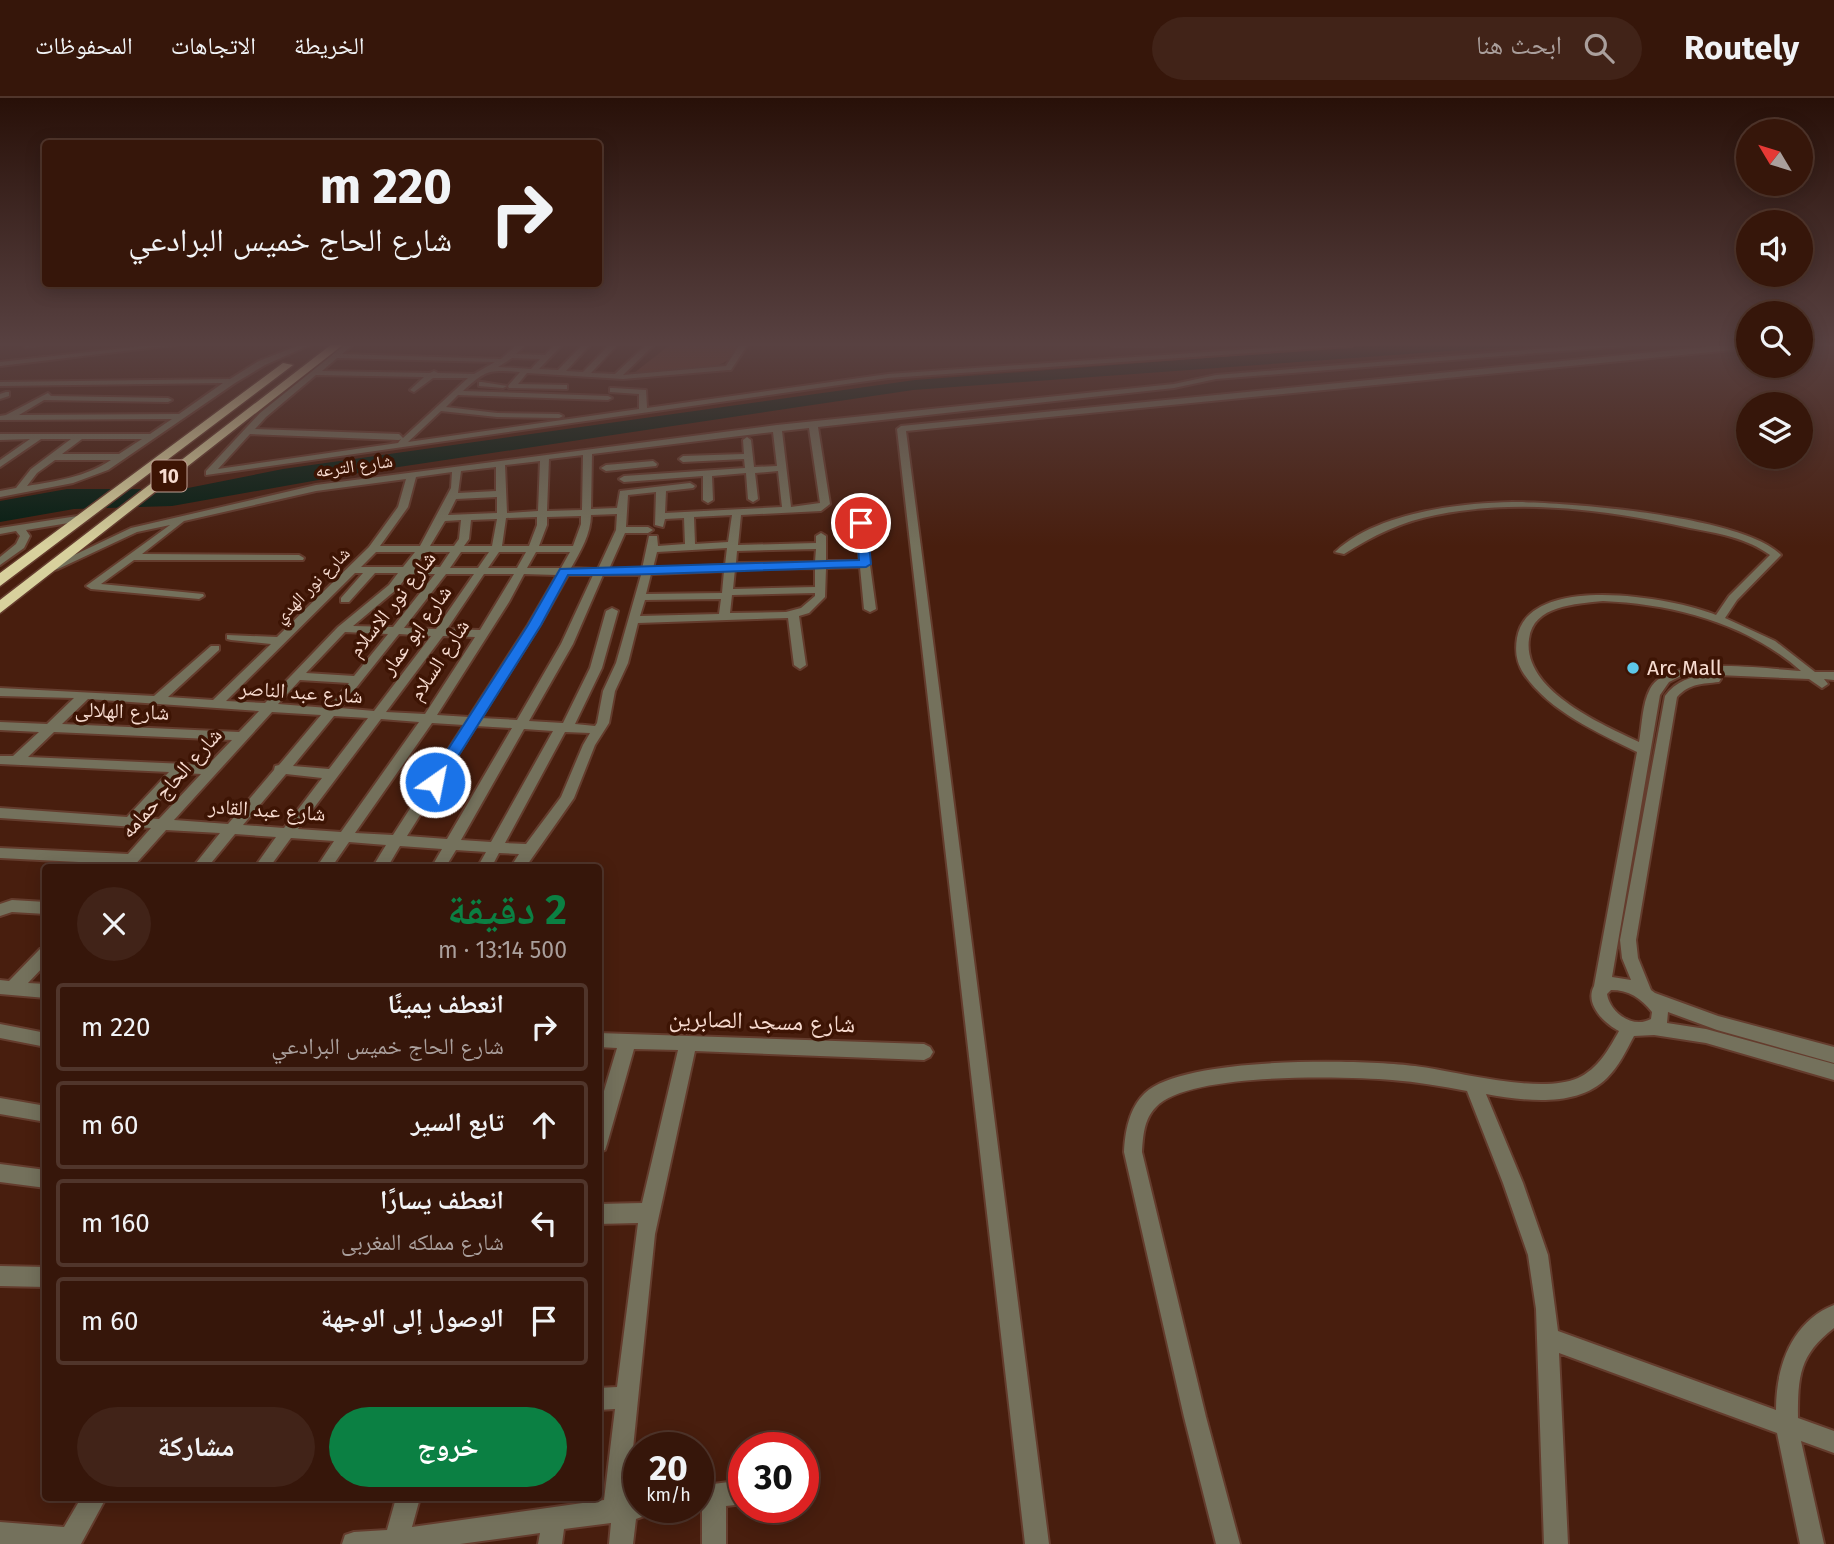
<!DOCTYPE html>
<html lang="ar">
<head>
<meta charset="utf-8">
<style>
	body { margin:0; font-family:"Fira Sans","Noto Naskh Arabic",sans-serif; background:#412318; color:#f1f3f6; direction:rtl; height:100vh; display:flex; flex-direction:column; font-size:26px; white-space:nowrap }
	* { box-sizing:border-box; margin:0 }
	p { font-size:23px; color:#aa9f9c }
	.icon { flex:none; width:38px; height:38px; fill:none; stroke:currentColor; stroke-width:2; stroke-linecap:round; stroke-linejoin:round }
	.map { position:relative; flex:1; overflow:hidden; direction:ltr }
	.drawer { position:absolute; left:42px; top:766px; width:560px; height:637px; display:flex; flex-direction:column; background:#36160a; border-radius:7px; box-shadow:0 4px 18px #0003,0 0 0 2px #50352b; direction:rtl }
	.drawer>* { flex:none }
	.hud { position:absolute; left:42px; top:42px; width:560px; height:147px; border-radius:7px; box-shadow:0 4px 18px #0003,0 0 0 2px #50352b; direction:rtl; background:#36160a; color:#f1f3f6; overflow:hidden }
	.needle { width:46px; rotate:308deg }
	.fabs { position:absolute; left:1736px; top:21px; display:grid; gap:14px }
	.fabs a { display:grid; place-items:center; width:77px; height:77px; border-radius:50%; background:#36160a; box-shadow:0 4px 18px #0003,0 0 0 2px #50352b; font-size:35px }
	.speed { position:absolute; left:623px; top:1334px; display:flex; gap:14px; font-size:35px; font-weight:700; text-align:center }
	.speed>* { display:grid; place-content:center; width:91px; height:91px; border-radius:50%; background:#36160a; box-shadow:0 4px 18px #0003,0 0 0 2px #50352b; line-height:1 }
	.speed small { font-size:18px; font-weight:400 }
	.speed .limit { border:10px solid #d22; background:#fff; color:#111 }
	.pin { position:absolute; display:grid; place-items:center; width:60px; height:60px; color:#fff; margin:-30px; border:4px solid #fff; border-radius:50%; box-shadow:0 2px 7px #0007 }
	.me { position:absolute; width:77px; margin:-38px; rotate:33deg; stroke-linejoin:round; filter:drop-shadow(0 0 5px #0008) }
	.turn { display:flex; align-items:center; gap:24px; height:147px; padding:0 35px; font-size:32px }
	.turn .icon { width:91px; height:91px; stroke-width:2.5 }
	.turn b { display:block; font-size:49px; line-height:60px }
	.round { display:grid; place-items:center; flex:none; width:74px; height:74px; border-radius:37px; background:#412318 }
	.head { display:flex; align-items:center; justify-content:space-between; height:119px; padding:0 35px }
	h1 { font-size:42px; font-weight:700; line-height:52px; color:#0b8043 }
	.cta { display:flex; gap:14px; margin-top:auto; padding:14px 35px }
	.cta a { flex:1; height:80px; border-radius:42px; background:#0b8043; color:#fff; font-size:28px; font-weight:700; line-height:80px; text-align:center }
	.cta a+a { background:#412318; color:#f1f3f6 }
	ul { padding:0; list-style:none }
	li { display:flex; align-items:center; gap:21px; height:88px; margin:0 14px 10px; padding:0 21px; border:4px solid #50352b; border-radius:7px }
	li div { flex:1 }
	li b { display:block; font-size:26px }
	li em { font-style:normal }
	header { display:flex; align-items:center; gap:42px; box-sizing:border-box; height:98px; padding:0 35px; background:#36160a; border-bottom:2px solid #50352b }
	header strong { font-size:33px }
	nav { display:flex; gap:38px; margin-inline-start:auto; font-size:24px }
	.search { width:490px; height:63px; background:#412318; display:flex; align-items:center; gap:18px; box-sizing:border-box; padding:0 24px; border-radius:38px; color:#aa9f9c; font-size:26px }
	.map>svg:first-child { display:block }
	.green { fill:#6d3723 }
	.water { fill:#031e12 }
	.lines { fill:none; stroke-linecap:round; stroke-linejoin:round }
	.street-casing { stroke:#643c2d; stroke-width:4 }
	.highway-casing { stroke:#643c2d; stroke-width:3 }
	.street { fill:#74715c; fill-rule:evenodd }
	.highway { fill:#d8d19d; fill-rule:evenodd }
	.route { fill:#1a73e8; stroke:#114b97; stroke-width:2 }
	.poi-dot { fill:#5dc7e8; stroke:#3d1404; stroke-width:2.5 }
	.labels { text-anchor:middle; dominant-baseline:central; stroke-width:7; stroke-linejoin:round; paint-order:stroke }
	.far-street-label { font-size:18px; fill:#f7dbd0; stroke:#3d1404 }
	.shield { fill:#3d1404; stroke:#bf9f93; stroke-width:2 }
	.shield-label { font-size:19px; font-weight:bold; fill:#f7dbd0 }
	.street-label { font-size:21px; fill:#f7dbd0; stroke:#3d1404 }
	.poi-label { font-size:21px; fill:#f7dbd0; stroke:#3d1404; text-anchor:start }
	.near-street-label { font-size:24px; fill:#f7dbd0; stroke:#3d1404 }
</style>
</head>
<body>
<header>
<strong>Routely</strong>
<div class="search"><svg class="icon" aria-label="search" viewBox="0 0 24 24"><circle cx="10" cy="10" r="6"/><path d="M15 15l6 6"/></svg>ابحث هنا</div>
<nav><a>الخريطة</a><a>الاتجاهات</a><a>المحفوظات</a></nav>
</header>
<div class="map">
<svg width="1834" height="1446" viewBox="0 0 1834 1446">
	<rect width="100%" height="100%" fill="#481e0e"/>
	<path class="green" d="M671 246H743C723 280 672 275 634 275Z"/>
	<path class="water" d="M1392 246H1546L913 292 352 376 172 408 74 411 0 424V403L67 391H183L283 371 915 282Z"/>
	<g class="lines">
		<defs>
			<path id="street" d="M23 246H46L26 249Z
				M160 246H182L0 268V264Z
				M302 246H312L265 267 235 285 108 372 73 385 0 399V393L16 390 31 371 71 341H41L0 369V362L30 341 0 342V336H150L172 321 0 322V318L6 317 48 295 51 298 168 300 172 302 168 304 44 302 19 317 179 316 223 285 0 288V284L230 281 259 263ZM82 341H142L119 356H62ZM55 362H111C86 379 56 383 27 388L37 375Z
				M346 246H354L342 256 501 261 518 246H526L516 256 545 257 555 246H563L539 271 558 272 583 246H591L566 273 583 274 610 246H618L591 275 615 276 647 246H655L623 277 726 268 740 246H748L731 272H728L623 281 527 275 518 286 567 287V291H564L509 290 508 288 520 274C489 272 487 271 463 293L608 298 612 300 608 302 458 297 446 309 497 315 559 316 563 318 559 320 497 319 441 313 408 344 639 311V296L610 294V290H613L646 292 647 310 888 276 1322 246H1355L1351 248 888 280 206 377V373L260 315ZM337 260 495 264 474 276 438 275 434 273 430 275 322 273ZM512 260 540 261 531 271 498 269ZM316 277 424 279 410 292 414 294 433 280H468L403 340 399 336 255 331 266 319ZM250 336 399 342 401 341 398 345 218 371Z
				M1109 246H1168L1164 248H1113Z
				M1599 246H1628L1624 248 1216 281 1174 290 818 329 830 406 821 413 741 417 738 447 816 445V438L821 435 826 438V463H860L856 425 864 423 876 511 870 514 864 511 860 469 826 470 825 499 809 515 799 518 806 567 800 571 794 567 788 520 638 525 628 565 615 593 609 625 595 647 574 700 525 770H510L519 756 499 755 491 770H477L486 754 456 752 445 770H431L442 751 400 748 387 770H372L386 747 349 744 331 770H316L334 743 291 740 269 770H254L276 739 235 736 207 770H192L220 735 166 732 132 770H116L118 766 0 760V750L128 756 151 730 0 720V710L127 719 169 674 0 666V658H13L39 634 0 632V624L47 626 74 600 0 598V590L154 598 211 548H219V552L168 599 213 602 271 546 231 542 227 541V537L277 539 369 449 398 409 406 381 316 393 184 423 142 456 299 457 304 460 303 462H134L101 486 203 496 204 498 199 501 91 491 86 488 170 427 137 434 58 471 54 472 49 469 131 430 316 387 777 327 1174 286 1216 277ZM809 330 820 405 791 409 782 333ZM773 334 777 368 754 369 751 342 747 339 743 342 744 356 683 358 679 361 683 364 744 361 745 370 624 378 619 381 624 384 703 378V402L708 405 713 402 712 378 746 375 748 401 753 404 758 401 755 375 778 373 782 409 665 415 666 393 693 390 695 388 690 385 620 393 617 410 591 411 592 356ZM583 357 582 412 547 413 549 361ZM540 363 538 413 507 415 505 367ZM496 369V393L458 395 461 373ZM452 374 451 390 420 448H380L408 409 416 379ZM656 394 655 427 663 429 665 421 684 420 685 446 658 448 657 438H649L642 471H609L625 435H648L653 432 648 429H626L628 397ZM497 399V415L448 417 456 401ZM617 416 616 432 598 471 571 470C580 454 591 436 591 417ZM732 417 728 444 695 446 694 419ZM581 418V426L573 448H539L547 427V419ZM537 419V427L529 448H502L506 420ZM497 421 492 448H464L469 441 471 422ZM461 422 459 441 454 448H430L445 423ZM727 450 725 467 653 470 657 454ZM816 451 815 464 736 465 737 453ZM376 454H415L403 469H361ZM426 454H450L440 469H414ZM461 454H489L478 470H450ZM499 454H526L517 470H488ZM536 454H570L561 470H527ZM815 470V489L733 491 735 471ZM724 473 722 495 646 496 651 476ZM355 475H363L341 500V504H349L375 475H398L389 487 338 529 265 605 226 603ZM409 476H435L393 529 353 528 397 491ZM446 476H474L436 531 404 530ZM484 476H514L480 532 447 531ZM524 476 557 477 528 527 469 619 437 617 509 504ZM568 477H593L561 546 517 622 481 620 540 527ZM603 477H641L616 565 603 593 597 625 595 628 575 626 602 570 618 513 612 510 606 513 590 570 563 625 529 623 573 546ZM815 495V498L801 510 786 514 730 515 732 497ZM721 501 719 516 640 518 645 502ZM345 534 388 536 354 578 306 575ZM399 536 431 538 374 613 340 610ZM443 538 475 539 425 616 386 614ZM300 582 349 585 328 610 278 606ZM88 601 259 613 239 634 62 626ZM272 614 321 617 279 667 275 668 274 672 228 726 174 722ZM334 618 368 620 329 671 293 668ZM381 621 419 624 341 734 298 731ZM432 625 464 627 393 737 355 735ZM476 628 512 630 447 741 407 738ZM524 631 553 633 491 744 461 742ZM54 634 232 642 208 667 28 659ZM565 634 590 635 583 647 561 699 526 746 505 745ZM184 675 201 676 159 721 142 720ZM286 676 322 680 284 730 243 727Z
				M1735 246H1745L1732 252 906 333 1049 1446H1025L897 331 901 328Z
				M482 284 507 288 503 290 479 288V284Z
				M6 294H9V298L0 301V296Z
				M653 363 657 366 656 368 606 373 601 370 606 367Z
				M1512 404C1568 404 1743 418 1781 457L1737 502 1725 520 1775 543 1815 574H1834V582L1824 581 1828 586 1822 590 1809 581 1696 576 1681 578 1669 584 1660 597 1612 879 1631 882 1622 860 1620 842 1665 598C1677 581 1699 575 1719 578L1721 581 1719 584C1702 586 1690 585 1677 599L1636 842 1638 860 1651 892 1655 895 1718 918 1834 949V965L1717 932 1668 914 1667 925 1706 931 1834 966V982L1706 945 1654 937 1634 938C1626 953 1619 968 1607 980 1577 1010 1524 1003 1486 996L1523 1085 1548 1157 1558 1233 1776 1312C1776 1269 1791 1224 1834 1207V1230C1799 1257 1798 1278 1798 1320L1834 1333V1355L1801 1343 1824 1446H1800L1777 1335 1559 1255 1568 1446H1544L1536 1211 1528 1157 1503 1085 1467 993C1442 988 1417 984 1392 982 1344 978 1188 974 1156 1009 1144 1021 1143 1038 1142 1054L1206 1319 1240 1446H1216L1184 1319 1124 1054C1125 1034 1129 1010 1145 995 1184 958 1361 961 1415 968 1456 973 1540 997 1578 980 1598 971 1609 951 1619 933 1605 926 1584 906 1594 888L1637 654C1597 634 1550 614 1524 576 1516 564 1515 553 1517 540 1528 473 1675 500 1716 517L1729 498 1770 457C1747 440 1717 435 1690 430 1608 412 1519 400 1436 417 1403 423 1372 438 1344 456L1335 454C1376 415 1458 405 1512 404ZM1603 503C1673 506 1747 525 1801 573 1766 571 1668 556 1650 591 1642 606 1642 628 1639 644 1601 626 1522 592 1529 541 1533 507 1576 506 1603 503ZM1611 892C1629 892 1641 900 1652 914L1651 921C1633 931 1610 915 1607 896Z
				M84 417 89 420 87 422 26 432 30 438 24 450 0 467V459L16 446 20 438 16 433 0 436V430Z
				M12 802 46 804V816L12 814 0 818V806Z
				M46 849V866L28 885 46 886V900L0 896V882L9 883 40 851Z
				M0 926 46 935V949L0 940Z
				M598 935 924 946 930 949 933 954 930 959 924 962 695 953 655 1136 628 1399 639 1397V1409H651L647 1417 636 1421 633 1446H609L611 1425 564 1431 562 1446H538L540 1435 460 1446H342L345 1437 354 1434 387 1432 396 1400H420L412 1429 604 1402 615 1311 598 1312V1290L617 1289 638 1125 598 1126V1106L642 1105 678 952 634 951 607 1046 605 1052 598 1055V1013L617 950 598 949Z
				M0 1000 46 1008V1024L0 1016Z
				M0 1066 46 1072V1090L0 1084Z
				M0 1168 46 1169V1189L0 1188Z
				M744 1382V1406L726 1408V1446H702V1411L691 1409H698V1388Z
				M81 1400H106L81 1446H0V1424L64 1429Z"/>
			<path id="highway" d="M332 246H344L0 515V502Z
				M283 265 293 267 0 488V475Z"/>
		</defs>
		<use href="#street" class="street-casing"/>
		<use href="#highway" class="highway-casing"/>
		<use href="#street" class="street"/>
		<use href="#highway" class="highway"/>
	</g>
	<linearGradient id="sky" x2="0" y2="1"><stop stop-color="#281008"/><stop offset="0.55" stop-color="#584141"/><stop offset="1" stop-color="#584141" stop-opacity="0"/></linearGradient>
	<rect width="1834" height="448" fill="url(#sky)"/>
	<path class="route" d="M861 421 867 425 871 466 866 469C766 471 667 478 568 477L541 527 440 687H429L427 684 528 527 560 471 859 462 856 425Z"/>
	<circle class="poi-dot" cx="1633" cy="570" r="7"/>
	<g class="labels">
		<g class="far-street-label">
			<text transform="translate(354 368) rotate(-8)">شارع الترعه</text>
			<text transform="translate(312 487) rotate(-45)">شارع نور الهدي</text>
		</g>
		<rect class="shield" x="151.5" y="362.5" width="35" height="31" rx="5"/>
		<g class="shield-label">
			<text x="169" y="378">10</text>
		</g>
		<g class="street-label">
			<text transform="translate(392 506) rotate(-52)">شارع نور الاسلام</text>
			<text transform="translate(416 532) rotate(-54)">شارع ابو عمار</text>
			<text transform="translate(439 562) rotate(-57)">شارع السلام</text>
			<text transform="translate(301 594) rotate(4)">شارع عبد الناصر</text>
			<text transform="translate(122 613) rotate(2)">شارع الهلالى</text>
			<text transform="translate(171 685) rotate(-48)">شارع الحاج حمامه</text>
			<text transform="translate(267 712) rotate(4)">شارع عبد القادر</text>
		</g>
		<g class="poi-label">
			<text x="1647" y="570">Arc Mall</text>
		</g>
		<g class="near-street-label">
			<text transform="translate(762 923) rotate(2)">شارع مسجد الصابرين</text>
		</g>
	</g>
</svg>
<div class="fabs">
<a><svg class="needle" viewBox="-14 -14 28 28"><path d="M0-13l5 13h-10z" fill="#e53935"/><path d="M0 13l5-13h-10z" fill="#aa9f9c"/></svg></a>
<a><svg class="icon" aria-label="sound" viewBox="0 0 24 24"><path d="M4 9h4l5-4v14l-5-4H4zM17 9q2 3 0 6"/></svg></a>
<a><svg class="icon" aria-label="search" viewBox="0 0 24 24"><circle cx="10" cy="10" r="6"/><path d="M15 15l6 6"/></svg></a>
<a><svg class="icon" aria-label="layers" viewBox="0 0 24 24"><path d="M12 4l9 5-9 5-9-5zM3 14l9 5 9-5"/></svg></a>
</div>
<div class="speed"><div>20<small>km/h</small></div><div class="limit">30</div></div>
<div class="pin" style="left:861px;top:425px;background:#d93025"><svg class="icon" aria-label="arrive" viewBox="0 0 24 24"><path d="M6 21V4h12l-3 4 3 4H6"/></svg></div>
<svg class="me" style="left:435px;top:684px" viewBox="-20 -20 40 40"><circle r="17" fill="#1a73e8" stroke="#fff" stroke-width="3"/><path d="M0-11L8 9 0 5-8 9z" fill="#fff"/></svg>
<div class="hud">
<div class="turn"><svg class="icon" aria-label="right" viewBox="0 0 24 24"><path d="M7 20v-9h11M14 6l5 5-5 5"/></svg><div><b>220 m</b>شارع الحاج خميس البرادعي</div></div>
</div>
<section class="drawer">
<div class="head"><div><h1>2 دقيقة</h1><p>500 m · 13:14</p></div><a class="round"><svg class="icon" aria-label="close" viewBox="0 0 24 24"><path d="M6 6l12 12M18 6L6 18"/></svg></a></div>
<ul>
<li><svg class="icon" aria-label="right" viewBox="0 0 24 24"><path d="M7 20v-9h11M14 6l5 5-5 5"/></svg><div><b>انعطف يمينًا</b><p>شارع الحاج خميس البرادعي</p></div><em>220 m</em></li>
<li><svg class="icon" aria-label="ahead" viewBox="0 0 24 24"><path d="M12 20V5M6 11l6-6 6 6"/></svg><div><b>تابع السير</b></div><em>60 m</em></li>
<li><svg class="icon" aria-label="left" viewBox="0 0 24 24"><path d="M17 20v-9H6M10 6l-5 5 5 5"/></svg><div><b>انعطف يسارًا</b><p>شارع مملكه المغربى</p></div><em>160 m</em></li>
<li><svg class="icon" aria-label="arrive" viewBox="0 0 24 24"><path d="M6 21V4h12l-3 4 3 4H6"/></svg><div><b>الوصول إلى الوجهة</b></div><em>60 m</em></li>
</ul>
<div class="cta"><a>خروج</a><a>مشاركة</a></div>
</section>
</div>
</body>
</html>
